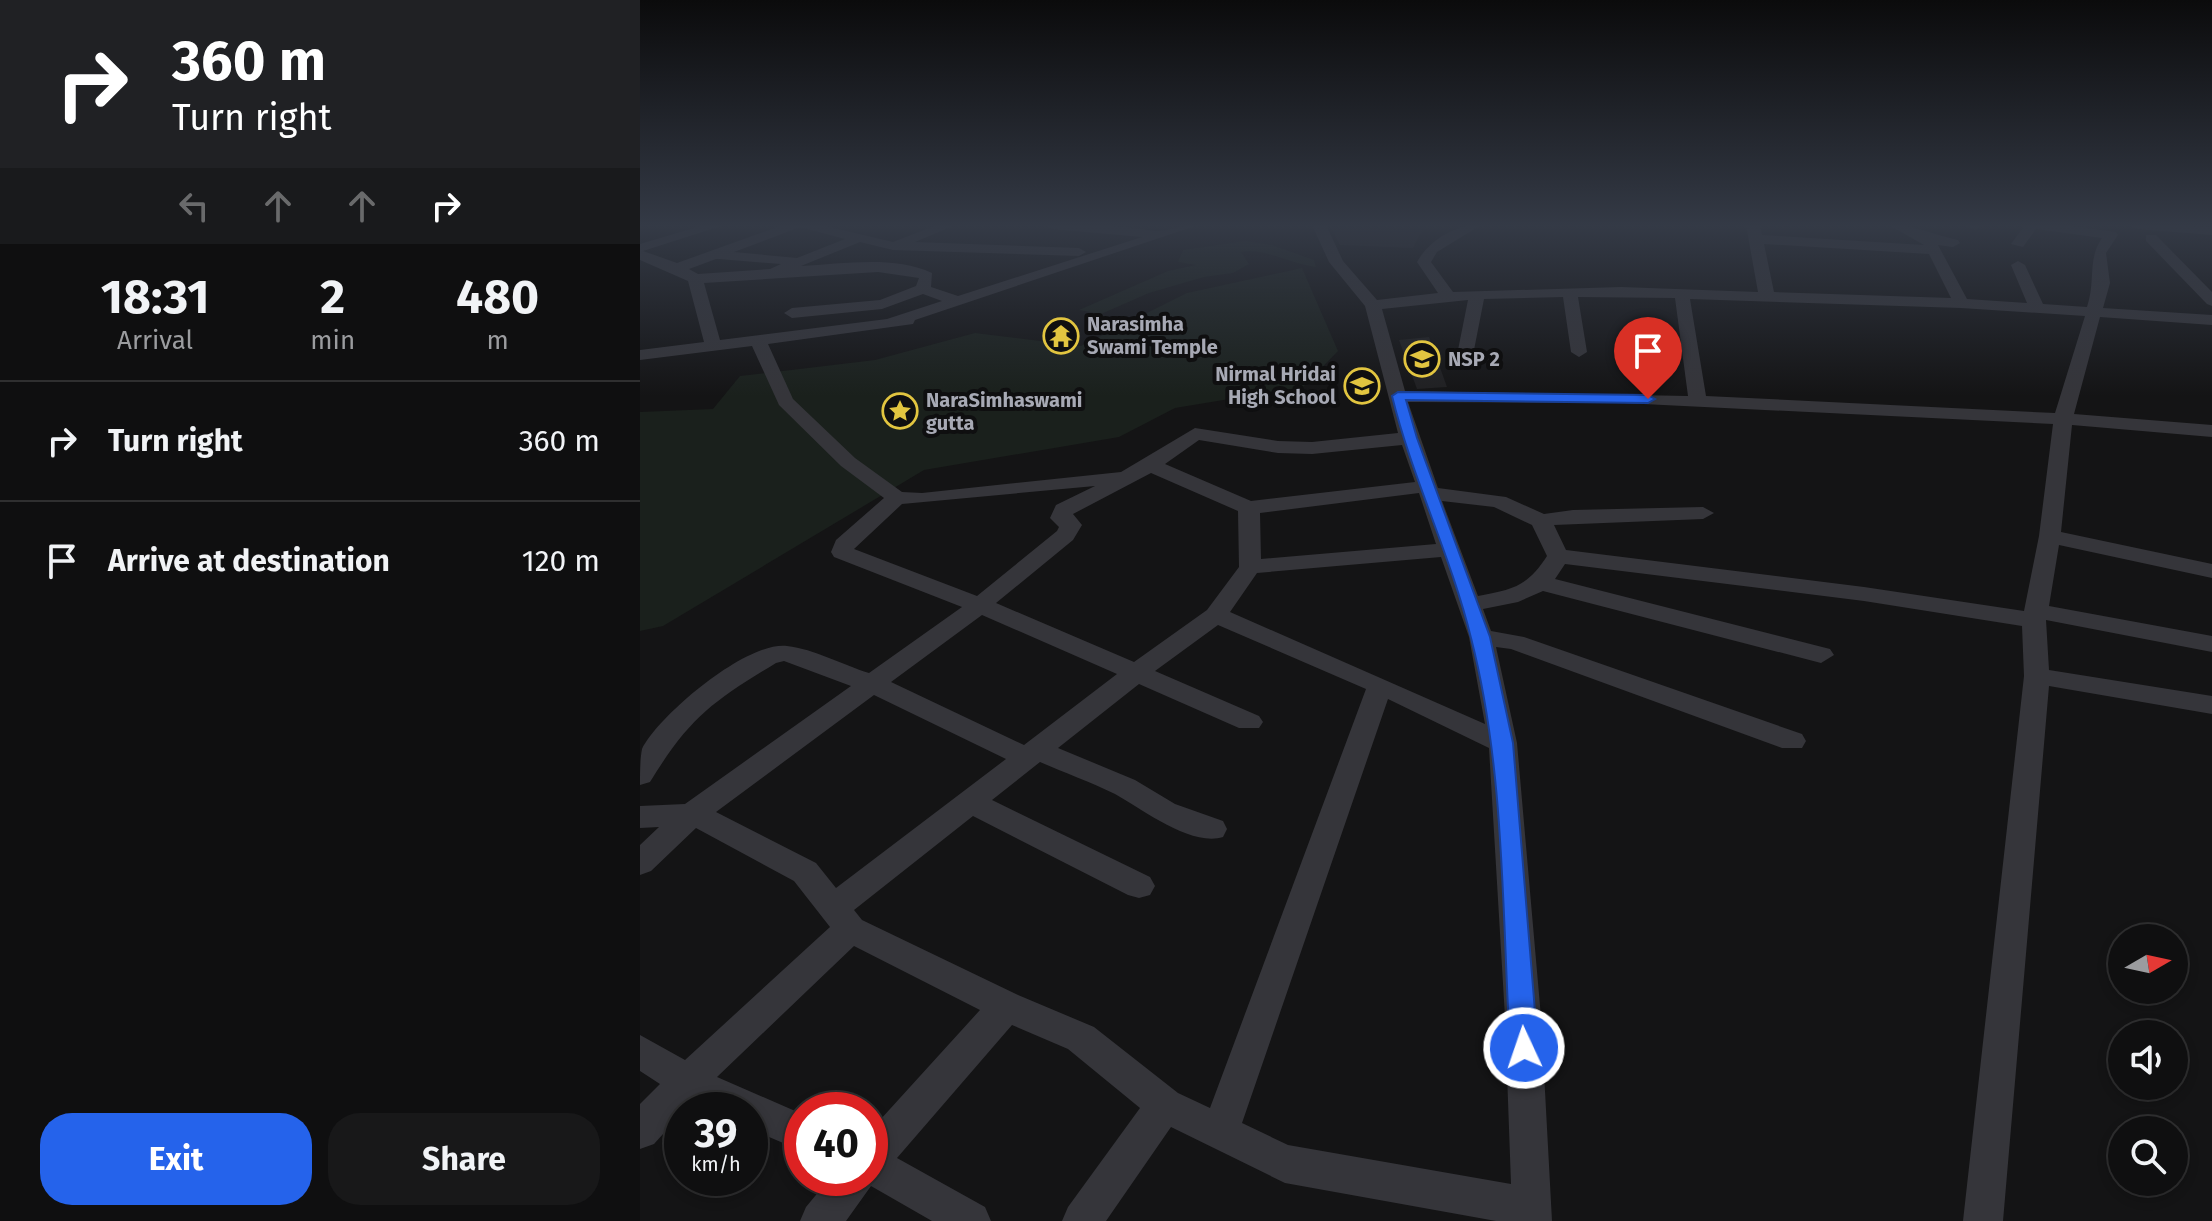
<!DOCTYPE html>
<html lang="en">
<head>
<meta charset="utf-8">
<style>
	body { margin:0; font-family:"Fira Sans",sans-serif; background:#181819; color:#f1f3f6; height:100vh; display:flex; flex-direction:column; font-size:30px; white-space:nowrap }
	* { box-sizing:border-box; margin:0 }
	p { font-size:26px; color:#9b9c9f }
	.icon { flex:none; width:44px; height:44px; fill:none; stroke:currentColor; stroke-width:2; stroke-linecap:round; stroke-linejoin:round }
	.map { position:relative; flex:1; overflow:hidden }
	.details { display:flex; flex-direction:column; background:#0f0f10; width:640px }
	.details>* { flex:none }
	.guide { background:#202124; color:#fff; overflow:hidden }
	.needle { width:52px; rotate:81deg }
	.buttons { position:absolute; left:1468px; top:924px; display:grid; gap:16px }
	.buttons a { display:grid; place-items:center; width:80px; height:80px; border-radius:50%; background:#0f0f10; box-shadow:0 4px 12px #0003,0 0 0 2px #2f2f30; font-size:40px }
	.speed { position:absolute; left:24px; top:1092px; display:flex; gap:16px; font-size:40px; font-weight:700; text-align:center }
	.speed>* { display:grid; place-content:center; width:104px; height:104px; border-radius:50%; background:#0f0f10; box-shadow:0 4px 12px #0003,0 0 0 2px #2f2f30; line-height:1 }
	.speed small { font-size:20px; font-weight:400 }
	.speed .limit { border:12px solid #d22; background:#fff; color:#111 }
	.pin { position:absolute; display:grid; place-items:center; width:68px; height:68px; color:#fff; margin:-82px -34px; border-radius:50% 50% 50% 0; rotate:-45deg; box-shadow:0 0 8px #0007 }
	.pin .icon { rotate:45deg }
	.me { position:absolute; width:88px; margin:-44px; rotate:357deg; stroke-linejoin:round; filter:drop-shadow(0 0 6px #0008) }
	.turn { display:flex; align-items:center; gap:28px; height:168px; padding:0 40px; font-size:36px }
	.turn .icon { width:104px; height:104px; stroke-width:2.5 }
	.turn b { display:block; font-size:56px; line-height:68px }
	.lanes { display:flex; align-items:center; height:76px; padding:0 40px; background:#0003; justify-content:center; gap:40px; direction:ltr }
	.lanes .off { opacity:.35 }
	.eta { display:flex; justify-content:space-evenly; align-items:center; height:136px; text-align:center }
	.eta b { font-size:48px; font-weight:700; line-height:56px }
	.primary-button { display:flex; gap:16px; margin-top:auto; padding:16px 40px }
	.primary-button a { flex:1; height:92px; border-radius:32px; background:#2563eb; color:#fff; font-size:32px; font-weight:700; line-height:92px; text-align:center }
	.primary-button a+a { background:#181819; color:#f1f3f6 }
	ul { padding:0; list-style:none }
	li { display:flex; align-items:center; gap:24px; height:120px; padding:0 40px; border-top:2px solid #2f2f30 }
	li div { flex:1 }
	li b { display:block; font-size:30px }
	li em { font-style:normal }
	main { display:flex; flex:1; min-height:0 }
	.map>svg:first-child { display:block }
	.built { fill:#202022 }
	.green { fill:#1a201c }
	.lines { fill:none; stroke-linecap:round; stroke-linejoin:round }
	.minor { fill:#35353a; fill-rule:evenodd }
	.route { fill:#2563eb; stroke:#184099; stroke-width:2 }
	.labels { text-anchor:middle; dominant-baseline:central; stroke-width:8; stroke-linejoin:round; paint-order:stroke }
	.far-poi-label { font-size:20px; font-weight:bold; fill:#a7a9b4; stroke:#0f0f10; text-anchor:start }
</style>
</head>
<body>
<main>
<section class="details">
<div class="guide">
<div class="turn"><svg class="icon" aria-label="right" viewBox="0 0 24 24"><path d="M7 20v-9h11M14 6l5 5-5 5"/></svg><div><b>360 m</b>Turn right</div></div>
<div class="lanes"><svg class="icon off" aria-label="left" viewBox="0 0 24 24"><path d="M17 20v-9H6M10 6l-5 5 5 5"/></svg><svg class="icon off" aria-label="ahead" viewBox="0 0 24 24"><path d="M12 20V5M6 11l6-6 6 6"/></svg><svg class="icon off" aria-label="ahead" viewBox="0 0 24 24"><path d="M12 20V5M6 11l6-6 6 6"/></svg><svg class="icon" aria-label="right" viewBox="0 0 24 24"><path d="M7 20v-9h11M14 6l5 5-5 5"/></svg></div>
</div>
<div class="eta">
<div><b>18:31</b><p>Arrival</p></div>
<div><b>2</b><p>min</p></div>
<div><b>480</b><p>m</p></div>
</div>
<ul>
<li><svg class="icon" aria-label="right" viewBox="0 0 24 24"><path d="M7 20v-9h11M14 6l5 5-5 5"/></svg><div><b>Turn right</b></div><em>360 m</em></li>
<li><svg class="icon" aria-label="arrive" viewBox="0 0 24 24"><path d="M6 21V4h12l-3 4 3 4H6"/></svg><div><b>Arrive at destination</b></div><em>120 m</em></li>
</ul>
<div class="primary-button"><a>Exit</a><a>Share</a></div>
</section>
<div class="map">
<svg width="1572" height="1221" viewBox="0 0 1572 1221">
	<rect width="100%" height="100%" fill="#141415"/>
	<path class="built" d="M691 228 782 230 773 248 700 245Z
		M789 337 807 387 777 389 759 340Z"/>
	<path class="green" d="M605 241 632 245 674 260 676 267C650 264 626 248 601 252L609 264 593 273 564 277 509 293 461 314 439 310 528 271 556 265 538 262 543 250Z
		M662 268 698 351 663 387 535 408 479 437 284 470 23 626 0 631V412L73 409 100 376 235 360 335 333 441 346 547 293Z"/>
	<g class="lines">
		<path class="minor" d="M64 225H84L3 251 37 263 143 225H181L253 242 297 225H315L275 242 439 248 446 252 439 256 253 250 220 242 161 266C202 264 254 255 292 273L291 287 318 296 502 237 412 229 405 225C442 225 479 225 514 231 523 232 544 225 558 225L275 320 273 324 128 344 153 399 215 458 262 492 282 493 481 472 555 428 638 441 672 442 758 433 725 306 689 262 672 225H686L703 261 737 300 798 293 777 262C789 240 816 224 841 225L797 252 791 262 813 292 981 287 1118 292 1106 225H1120L1122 235 1284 245 1249 225C1272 224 1295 235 1318 240L1320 243 1313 247 1298 245 1327 299 1387 303 1371 265 1378 261 1385 265 1403 304 1447 307C1456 280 1447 260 1462 238L1396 229 1383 247 1371 244 1385 225H1423L1476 232 1478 235 1466 253 1470 283 1463 308 1572 315V325L1460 317 1434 414 1572 425V437L1432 425 1421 532 1572 564V578L1419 545 1409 606 1572 636V652L1406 620 1409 670 1572 696V714L1409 686 1363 1221H1323L1384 676 1382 626 1224 601 925 564 915 579 1190 649 1194 655 1181 663 903 591 878 602 843 609 851 631 884 637 1162 734 1166 741 1162 748H1142L871 649 856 647 877 743 901 1017 912 1221H856L645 1183 531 1127 466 1221H422L428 1207 500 1108 428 1049 372 1025 257 1158 345 1207 351 1221H292L231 1186 206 1221H160L166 1207 190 1178H230V1131L340 1010 214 946 77 1077 162 1114V1151L110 1129V1110H69L52 1102 14 1144 0 1149V1104L20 1084 0 1071V1035L45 1060 190 927 154 881 56 828 11 871 0 875V845L19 827 0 828V806L45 804 211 686 144 661 136 663C72 702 50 717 10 782L0 785C0 774 0 759 2 749 20 714 107 641 147 646 174 649 203 665 229 673L322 607 194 557 191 552 196 540 244 498 201 466 139 405 112 346 0 360V350L64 342 48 281 0 260V244ZM160 227 205 239 157 258 94 252ZM1124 244 1289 254 1311 298 1134 292ZM76 259H79L141 264 130 269 58 274 49 269ZM238 272 279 278 276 286 240 300 152 308 144 313 152 318 242 309 283 294 302 301 247 319 80 340 64 283ZM923 297 931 352 939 357 947 352 938 297 1035 298 1048 396 765 391 742 309 828 300 818 350 826 355 834 350 844 299ZM1050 299 1321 308 1445 316 1415 413 1066 396ZM768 402 983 403 1413 424 1399 536 1384 611 1224 587 926 550 914 525 1063 519 1074 513 1063 507 933 510 904 514 866 497 798 488ZM559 440 638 453 672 454 762 445 775 482 611 501 525 464ZM511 473 598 511 599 567 567 610 494 662 356 603 433 540 442 525 433 514ZM455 486 416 505 410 518 419 527 417 531 337 596 214 549 262 504ZM779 493 796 544 621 559 620 513ZM802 501 854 507 892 525 907 556C887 587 873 589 838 596ZM801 557 829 637 845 724 590 612 617 573ZM342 615 477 674 384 745 251 682ZM578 625 726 689 570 1108 538 1093 454 1027 378 995 222 920 214 910 333 816 488 895 499 898 510 895 515 886 510 877 352 800 400 762C425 773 451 782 475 794 502 809 551 847 583 837L587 829 583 821 535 804 495 780 418 748 499 684 599 728H619L623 722 619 716 515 671ZM234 695 366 759 196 888 176 863 76 812ZM748 699 849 748 865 1017 871 1184 648 1145 602 1123Z
			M1343 225 1335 230 1328 226 1329 225Z
			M1490 225 1572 227V235L1497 229Z
			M1506 235H1516L1572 292V306L1567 304 1506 241Z"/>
	</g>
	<linearGradient id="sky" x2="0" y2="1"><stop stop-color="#0b0b0c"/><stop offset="0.57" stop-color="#343a46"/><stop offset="1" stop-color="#343a46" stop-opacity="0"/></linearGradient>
	<rect width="1572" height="396" fill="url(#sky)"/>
	<path class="route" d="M758 392 1008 395 1015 399 1008 403 766 400 777 438 850 637 873 743 898 1048 894 1057 884 1061 874 1057 870 1048C862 912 865 770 831 638 811 556 772 478 752 396Z"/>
	<defs>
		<symbol id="temple-ring" viewBox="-11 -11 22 22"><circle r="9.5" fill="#0f0f10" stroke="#e2c540" stroke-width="1.5"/><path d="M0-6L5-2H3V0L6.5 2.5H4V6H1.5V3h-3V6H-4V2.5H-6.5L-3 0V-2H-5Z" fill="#e2c540"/></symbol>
		<symbol id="school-ring" viewBox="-11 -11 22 22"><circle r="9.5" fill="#0f0f10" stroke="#e2c540" stroke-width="1.5"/><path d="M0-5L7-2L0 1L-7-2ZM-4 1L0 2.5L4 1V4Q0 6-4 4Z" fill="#e2c540"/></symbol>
		<symbol id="sight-ring" viewBox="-11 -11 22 22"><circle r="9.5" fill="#0f0f10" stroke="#e2c540" stroke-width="1.5"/><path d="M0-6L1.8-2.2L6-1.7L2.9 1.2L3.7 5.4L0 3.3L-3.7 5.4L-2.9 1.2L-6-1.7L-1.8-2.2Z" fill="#e2c540"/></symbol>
	</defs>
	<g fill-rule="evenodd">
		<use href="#temple-ring" x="401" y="316" width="40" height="40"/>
		<use href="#school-ring" x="762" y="339" width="40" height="40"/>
		<use href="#school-ring" x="702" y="366" width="40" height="40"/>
		<use href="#sight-ring" x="240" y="391" width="40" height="40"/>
	</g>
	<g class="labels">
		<g class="far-poi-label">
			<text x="447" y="324">Narasimha<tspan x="447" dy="23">Swami Temple</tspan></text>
			<text x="808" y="359">NSP 2</text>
			<text x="696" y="374" text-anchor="end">Nirmal Hridai<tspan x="696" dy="23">High School</tspan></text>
			<text x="286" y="400">NaraSimhaswami<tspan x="286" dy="23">gutta</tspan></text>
		</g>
	</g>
</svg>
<div class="buttons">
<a><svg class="needle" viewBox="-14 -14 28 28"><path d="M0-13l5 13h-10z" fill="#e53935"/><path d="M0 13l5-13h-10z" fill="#9b9c9f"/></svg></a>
<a><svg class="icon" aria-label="sound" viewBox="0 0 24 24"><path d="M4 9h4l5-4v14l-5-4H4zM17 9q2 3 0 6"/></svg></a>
<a><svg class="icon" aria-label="search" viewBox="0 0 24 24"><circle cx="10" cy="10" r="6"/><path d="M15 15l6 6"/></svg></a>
</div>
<div class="speed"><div>39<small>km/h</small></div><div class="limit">40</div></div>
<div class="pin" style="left:1008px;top:399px;background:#d93025"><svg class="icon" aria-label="arrive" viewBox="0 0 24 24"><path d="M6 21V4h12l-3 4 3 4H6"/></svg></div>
<svg class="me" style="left:884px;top:1048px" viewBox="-20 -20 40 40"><circle r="17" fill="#2563eb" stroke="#fff" stroke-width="3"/><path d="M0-11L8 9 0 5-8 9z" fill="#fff"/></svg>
</div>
</main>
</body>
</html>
